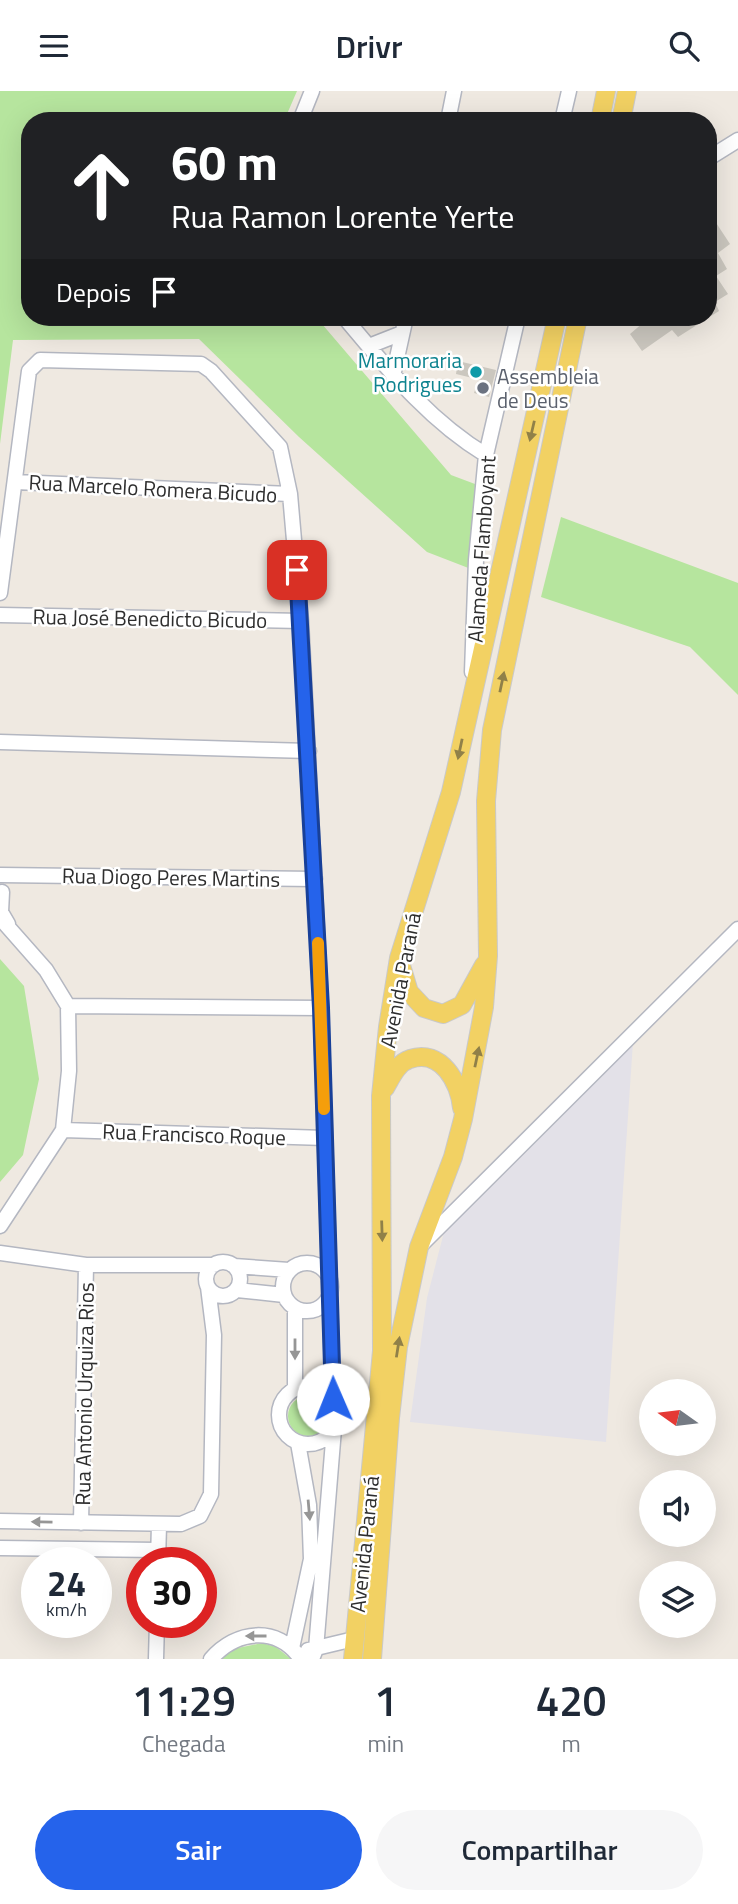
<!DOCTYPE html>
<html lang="pt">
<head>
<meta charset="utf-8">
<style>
	body { margin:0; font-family:"Titillium Web",sans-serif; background:#f6f6f7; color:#1f2937; height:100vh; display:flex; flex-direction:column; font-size:26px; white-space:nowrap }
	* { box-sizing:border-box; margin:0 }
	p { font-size:23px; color:#747a83 }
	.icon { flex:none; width:38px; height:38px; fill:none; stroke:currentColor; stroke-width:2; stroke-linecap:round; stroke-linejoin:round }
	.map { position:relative; height:1568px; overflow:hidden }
	.details { display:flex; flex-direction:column; background:#fff; flex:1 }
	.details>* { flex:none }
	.guide { position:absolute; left:21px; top:21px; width:696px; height:214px; border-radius:28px; box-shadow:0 7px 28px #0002; background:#202124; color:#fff; overflow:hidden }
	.needle { width:46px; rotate:284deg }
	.controls { position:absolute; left:639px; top:1288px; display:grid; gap:14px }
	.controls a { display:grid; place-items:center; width:77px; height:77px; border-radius:50%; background:#fff; box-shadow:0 7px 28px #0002; font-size:35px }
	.speed { position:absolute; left:21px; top:1456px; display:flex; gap:14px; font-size:35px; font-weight:700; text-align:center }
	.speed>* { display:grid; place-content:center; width:91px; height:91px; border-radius:50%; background:#fff; box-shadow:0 7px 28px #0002; line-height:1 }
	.speed small { font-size:18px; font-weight:400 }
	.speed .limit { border:10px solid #d22; background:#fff; color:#111 }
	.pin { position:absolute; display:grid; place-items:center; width:60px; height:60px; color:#fff; margin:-30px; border-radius:14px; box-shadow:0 4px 10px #0006 }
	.me { position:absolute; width:77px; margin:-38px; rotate:359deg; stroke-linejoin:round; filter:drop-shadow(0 0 5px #0008) }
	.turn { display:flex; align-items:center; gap:24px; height:147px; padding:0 35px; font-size:32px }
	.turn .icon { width:91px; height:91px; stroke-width:2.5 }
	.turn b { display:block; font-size:49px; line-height:60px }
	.then { display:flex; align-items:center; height:66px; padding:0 35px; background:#0003; gap:14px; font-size:26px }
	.eta { display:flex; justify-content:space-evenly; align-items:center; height:119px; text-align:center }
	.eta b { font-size:42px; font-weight:600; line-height:49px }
	.button { display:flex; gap:14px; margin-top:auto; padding:14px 35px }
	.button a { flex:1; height:80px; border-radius:42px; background:#2563eb; color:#fff; font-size:28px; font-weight:600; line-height:80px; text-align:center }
	.button a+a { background:#f6f6f7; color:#1f2937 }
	header { display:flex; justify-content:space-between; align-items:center; height:91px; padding:0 35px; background:#fff; font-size:32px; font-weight:600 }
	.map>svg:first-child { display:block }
	.industrial { fill:#e3e1e8 }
	.green { fill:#b6e59e }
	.building { fill:#cbc7bf }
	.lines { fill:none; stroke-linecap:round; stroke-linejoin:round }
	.minor-casing { stroke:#b4b7c1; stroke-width:17 }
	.major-casing { stroke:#c9c9c9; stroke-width:20 }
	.minor { stroke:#fff; stroke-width:14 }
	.major { stroke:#f2d163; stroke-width:18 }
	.oneway { fill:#908048 }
	.oneway2 { fill:#969696 }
	.route-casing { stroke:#184099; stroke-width:18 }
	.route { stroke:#2563eb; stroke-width:12 }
	.slow { stroke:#f59e0b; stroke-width:12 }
	.culture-dot { fill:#0f9aa8; stroke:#fff; stroke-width:2.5 }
	.worship-dot { fill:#6b7280; stroke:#fff; stroke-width:2.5 }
	.labels { text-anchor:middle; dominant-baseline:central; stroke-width:5; stroke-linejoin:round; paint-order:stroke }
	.culture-label { font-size:21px; fill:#0d838f; stroke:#fff; text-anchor:end }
	.worship-label { font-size:21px; fill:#5b616d; stroke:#fff; text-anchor:start }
	.street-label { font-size:21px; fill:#2e2e2e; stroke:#fff }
</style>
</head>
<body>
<header><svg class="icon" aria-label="menu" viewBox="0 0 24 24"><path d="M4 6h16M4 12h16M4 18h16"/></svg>Drivr<svg class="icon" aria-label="search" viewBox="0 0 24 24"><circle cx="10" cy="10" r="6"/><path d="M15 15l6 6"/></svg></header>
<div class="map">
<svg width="738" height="1568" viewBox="0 0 738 1568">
	<rect width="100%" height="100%" fill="#efe9e1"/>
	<path class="industrial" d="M633 951 606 1351 410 1331 427 1207 444 1141Z"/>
	<path class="green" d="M0 0H297L284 30H30V226H316L451 384 475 393 471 478 427 461 299 346 199 248 13 249 0 353Z
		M561 426 738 492V604L690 556 541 506Z
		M0 868 24 895 39 988 23 1064 0 1091Z
		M288 1325a20 20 0 1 1 40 0a20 20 0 1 1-40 0Z
		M262 1552 276 1556 291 1568H221L233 1558Z"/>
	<path class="building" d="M709 121 730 153 718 162 727 178 716 185 728 203 715 211 719 220 678 246 672 239 642 260 630 243 644 231 641 226H709Z
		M458 270 496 279 489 306 474 302 478 290H485L456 283Z"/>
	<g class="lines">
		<defs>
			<path id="minor" d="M300 30 312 0
				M448 30 454 0
				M562 30 569 0
				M709 67 738 49
				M344 226C387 277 428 329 486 364
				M369 255 402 242
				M393 285 406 226
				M16 391 290 403
				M0 502 29 280 40 269 201 273 211 280 280 356 290 403 301 530 321 917 333 1308
				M0 524 301 530
				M472 581 476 469 486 364 518 226
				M0 651 309 660
				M0 784 315 788
				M2 801 1 821 8 833
				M0 827 46 879 68 915 69 980 63 1039 0 1135
				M68 915 321 917
				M63 1039 325 1047
				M420 1155 738 838
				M0 1162 86 1174H214
				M206 1188a17 17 0 1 1 34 0a17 17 0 1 1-34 0Z
				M283 1196a24 24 0 1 1 48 0a24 24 0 1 1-48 0Z
				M234 1175 289 1179
				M237 1199 284 1204
				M279 1324a29 29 0 1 1 58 0a29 29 0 1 1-58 0Z
				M295 1298V1217
				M0 1430 181 1433 200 1425 211 1403 214 1244 208 1196
				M81 1432 86 1174
				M0 1457 158 1459
				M158 1472 159 1433
				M292 1557 311 1468 309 1414 298 1352
				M308 1559 354 1548
				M156 1568 157 1531
				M211 1568C236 1539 277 1534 301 1568
				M312 1568 316 1558 334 1338"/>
			<path id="major" d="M600 30 606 0
				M621 30 627 0
				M400 871 409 901 424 917 443 923 462 914 484 874
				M385 997C391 987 397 972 410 968 441 957 460 992 462 1017
				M353 1568 382 1260 381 1005 388 936 399 867 451 701 557 226
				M372 1568 390 1327 398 1256 419 1156 453 1066 463 1028 484 916 488 865 486 710 492 639 578 226"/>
		</defs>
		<use href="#minor" class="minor-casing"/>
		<use href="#major" class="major-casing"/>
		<use href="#minor" class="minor"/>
		<use href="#major" class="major"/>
	</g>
	<defs><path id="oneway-solid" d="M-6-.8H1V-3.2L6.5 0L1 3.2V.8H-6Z" transform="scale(1.75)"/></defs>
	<g class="oneway">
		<use href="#oneway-solid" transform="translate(532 340) rotate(103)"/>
		<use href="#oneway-solid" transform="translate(502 591) rotate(-78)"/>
		<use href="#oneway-solid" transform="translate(460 658) rotate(102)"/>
		<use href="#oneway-solid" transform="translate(477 966) rotate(-78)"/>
		<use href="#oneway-solid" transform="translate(382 1140) rotate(88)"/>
		<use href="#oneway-solid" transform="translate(398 1256) rotate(-81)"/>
	</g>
	<g class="oneway2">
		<use href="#oneway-solid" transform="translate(295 1258) rotate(90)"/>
		<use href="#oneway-solid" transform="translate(309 1419) rotate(85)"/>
		<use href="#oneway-solid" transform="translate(42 1431) rotate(-179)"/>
		<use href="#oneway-solid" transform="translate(256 1545) rotate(-180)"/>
	</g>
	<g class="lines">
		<defs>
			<path id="route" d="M297 479 321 917 333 1308"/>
		</defs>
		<use href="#route" class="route-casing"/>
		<use href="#route" class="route"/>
		<path class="slow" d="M318 852 324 1018"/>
	</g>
	<circle class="culture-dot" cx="476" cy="281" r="7"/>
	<circle class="worship-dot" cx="483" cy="297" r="7"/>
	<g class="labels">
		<g class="culture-label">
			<text x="462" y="269">Marmoraria<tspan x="462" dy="24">Rodrigues</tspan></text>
		</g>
		<g class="worship-label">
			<text x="497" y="285">Assembleia<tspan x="497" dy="24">de Deus</tspan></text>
		</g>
		<g class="street-label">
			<text transform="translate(153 397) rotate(3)">Rua Marcelo Romera Bicudo</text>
			<text transform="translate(481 458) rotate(-86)">Alameda Flamboyant</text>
			<text transform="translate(150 527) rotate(1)">Rua José Benedicto Bicudo</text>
			<text transform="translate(171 786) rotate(1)">Rua Diogo Peres Martins</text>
			<text transform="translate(400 889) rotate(-79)">Avenida Paraná</text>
			<text transform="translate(194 1043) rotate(2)">Rua Francisco Roque</text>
			<text transform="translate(84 1303) rotate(-89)">Rua Antonio Urquiza Rios</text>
			<text transform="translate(364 1453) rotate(-84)">Avenida Paraná</text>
		</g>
	</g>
</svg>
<div class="controls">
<a><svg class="needle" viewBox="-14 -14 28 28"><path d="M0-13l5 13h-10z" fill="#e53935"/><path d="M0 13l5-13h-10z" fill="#747a83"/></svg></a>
<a><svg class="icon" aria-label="sound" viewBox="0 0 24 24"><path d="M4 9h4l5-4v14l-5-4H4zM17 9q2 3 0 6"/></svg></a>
<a><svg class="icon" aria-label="layers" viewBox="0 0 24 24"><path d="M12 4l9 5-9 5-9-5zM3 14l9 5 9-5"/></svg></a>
</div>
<div class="speed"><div>24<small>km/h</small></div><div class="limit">30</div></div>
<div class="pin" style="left:297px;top:479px;background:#d93025"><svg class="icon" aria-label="arrive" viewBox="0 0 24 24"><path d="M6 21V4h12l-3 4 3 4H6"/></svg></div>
<svg class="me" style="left:333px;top:1308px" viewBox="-20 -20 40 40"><circle r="19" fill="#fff"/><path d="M0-13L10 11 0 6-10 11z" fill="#2563eb"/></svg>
<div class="guide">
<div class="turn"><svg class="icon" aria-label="ahead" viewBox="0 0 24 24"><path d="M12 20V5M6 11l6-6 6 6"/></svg><div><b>60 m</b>Rua Ramon Lorente Yerte</div></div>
<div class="then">Depois<svg class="icon" aria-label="arrive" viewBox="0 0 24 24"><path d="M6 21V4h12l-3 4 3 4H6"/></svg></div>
</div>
</div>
<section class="details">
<div class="eta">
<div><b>11:29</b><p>Chegada</p></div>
<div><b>1</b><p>min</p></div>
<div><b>420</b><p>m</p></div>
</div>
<div class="button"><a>Sair</a><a>Compartilhar</a></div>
</section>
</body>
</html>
